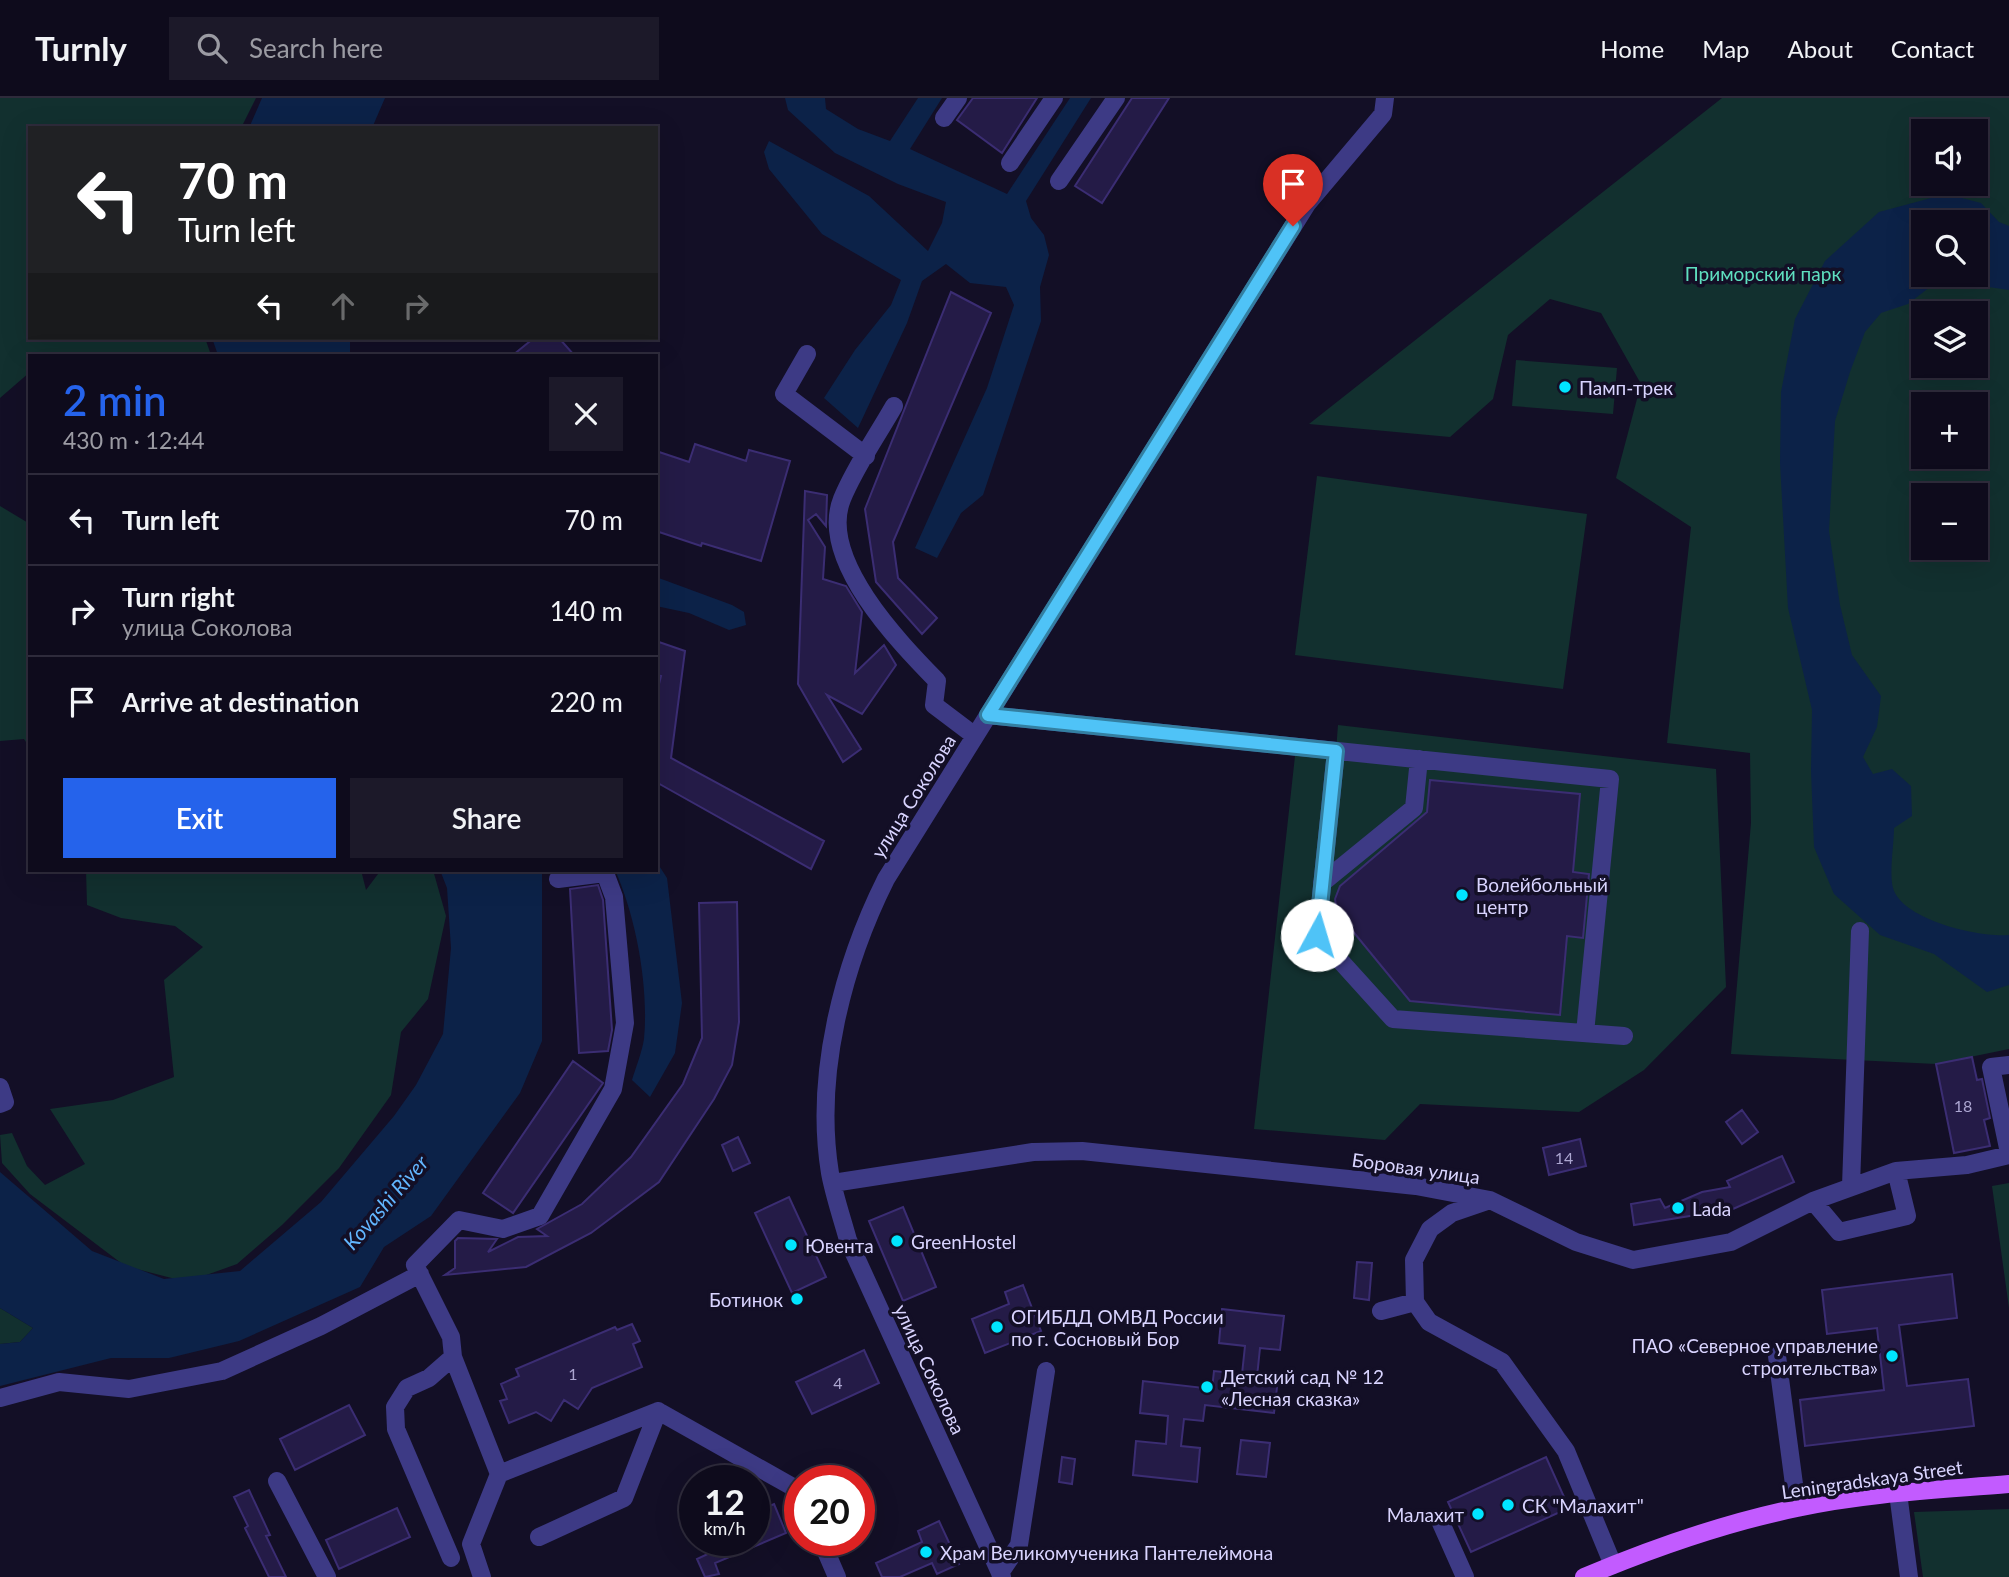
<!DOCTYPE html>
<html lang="en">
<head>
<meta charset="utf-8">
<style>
	body { margin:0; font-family:Lato,sans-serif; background:#1c1929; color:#f1f3f6; height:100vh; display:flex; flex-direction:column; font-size:26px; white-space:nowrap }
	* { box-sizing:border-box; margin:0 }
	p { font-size:23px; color:#9b9ba3 }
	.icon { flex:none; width:38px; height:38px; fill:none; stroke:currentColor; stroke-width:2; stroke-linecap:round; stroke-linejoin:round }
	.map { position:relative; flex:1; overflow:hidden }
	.panel { position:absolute; left:28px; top:256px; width:630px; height:518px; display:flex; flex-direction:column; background:#0e0b1c; border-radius:0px; box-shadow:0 7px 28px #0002,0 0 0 2px #2e2b3b }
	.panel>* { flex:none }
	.guide { position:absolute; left:28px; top:28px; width:630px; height:214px; border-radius:0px; box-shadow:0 7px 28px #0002,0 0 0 2px #2e2b3b; background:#202124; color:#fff; overflow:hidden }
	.controls { position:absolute; left:1911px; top:21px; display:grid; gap:14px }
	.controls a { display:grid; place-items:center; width:77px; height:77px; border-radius:0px; background:#0e0b1c; box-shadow:0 7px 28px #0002,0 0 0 2px #2e2b3b; font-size:35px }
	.speed { position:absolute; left:679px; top:1367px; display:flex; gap:14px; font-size:35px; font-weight:700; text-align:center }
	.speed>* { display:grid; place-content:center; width:91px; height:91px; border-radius:50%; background:#0e0b1c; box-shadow:0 7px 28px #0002,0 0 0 2px #2e2b3b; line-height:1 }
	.speed small { font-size:18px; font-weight:400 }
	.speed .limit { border:10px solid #d22; background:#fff; color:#111 }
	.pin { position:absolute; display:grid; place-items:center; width:60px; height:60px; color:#fff; margin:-72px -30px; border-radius:50% 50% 50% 0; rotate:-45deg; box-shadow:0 0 7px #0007 }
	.pin .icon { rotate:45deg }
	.me { position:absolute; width:77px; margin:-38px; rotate:6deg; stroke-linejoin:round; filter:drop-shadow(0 0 5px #0008) }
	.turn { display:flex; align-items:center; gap:24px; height:147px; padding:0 35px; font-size:32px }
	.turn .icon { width:91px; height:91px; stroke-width:2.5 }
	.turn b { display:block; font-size:49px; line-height:60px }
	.lanes { display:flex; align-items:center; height:66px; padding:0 35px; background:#0003; justify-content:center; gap:35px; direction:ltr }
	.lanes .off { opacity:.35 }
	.round { display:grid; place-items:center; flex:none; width:74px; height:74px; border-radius:0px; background:#1c1929 }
	.head { display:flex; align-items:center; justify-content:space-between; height:119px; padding:0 35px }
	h1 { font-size:42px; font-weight:600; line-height:52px; color:#2563eb }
	.primary-button { display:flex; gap:14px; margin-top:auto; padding:14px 35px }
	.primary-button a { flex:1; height:80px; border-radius:0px; background:#2563eb; color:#fff; font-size:28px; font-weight:600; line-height:80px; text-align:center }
	.primary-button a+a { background:#1c1929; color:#f1f3f6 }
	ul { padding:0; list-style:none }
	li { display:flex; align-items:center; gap:21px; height:91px; padding:0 35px; border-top:2px solid #2e2b3b }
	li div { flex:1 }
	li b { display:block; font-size:26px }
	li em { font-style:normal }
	header { display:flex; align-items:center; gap:42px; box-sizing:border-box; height:98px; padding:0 35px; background:#0e0b1c; border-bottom:2px solid #2e2b3b }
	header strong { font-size:33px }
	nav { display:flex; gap:38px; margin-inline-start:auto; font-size:24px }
	.search { width:490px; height:63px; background:#1c1929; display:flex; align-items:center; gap:18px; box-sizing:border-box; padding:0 24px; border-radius:0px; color:#9b9ba3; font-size:26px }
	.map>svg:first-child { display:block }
	.green { fill:#12302f; fill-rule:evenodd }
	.water { fill:#0c2248; fill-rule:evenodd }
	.building { fill:#241b47; stroke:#3b2d73; stroke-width:2 }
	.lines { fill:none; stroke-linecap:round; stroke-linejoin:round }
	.minor { stroke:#3d3a85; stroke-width:18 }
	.major { stroke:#c25bff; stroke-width:18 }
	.route-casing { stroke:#337fa1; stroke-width:18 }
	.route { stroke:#4fc3f7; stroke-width:12 }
	.poi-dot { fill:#00e5ff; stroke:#130f26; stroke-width:2.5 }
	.labels { text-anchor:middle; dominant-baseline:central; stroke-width:7; stroke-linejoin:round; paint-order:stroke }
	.number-label { font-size:16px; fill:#aca6d1 }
	.park-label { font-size:19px; fill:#5fe0c0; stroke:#130f26 }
	.poi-label { font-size:19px; fill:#d9d4ff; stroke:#130f26; text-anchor:start }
	.street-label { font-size:19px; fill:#d9d4ff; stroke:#130f26 }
	.water-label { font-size:21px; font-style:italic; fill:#62b6ff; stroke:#130f26 }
</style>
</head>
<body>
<header>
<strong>Turnly</strong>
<div class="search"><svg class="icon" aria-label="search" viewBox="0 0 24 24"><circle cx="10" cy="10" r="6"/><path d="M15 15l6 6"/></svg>Search here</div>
<nav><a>Home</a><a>Map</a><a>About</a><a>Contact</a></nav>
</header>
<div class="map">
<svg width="2009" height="1479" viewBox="0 0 2009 1479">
	<rect width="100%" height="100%" fill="#130f26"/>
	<path class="green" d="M0 0H256L241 30H30V240H205L211 257H30V274L0 300Z
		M1722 0H2009V951L1936 966 1731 956 1751 725 1750 655 1667 645 1691 429 1616 380 1641 286 1601 215 1550 201 1508 237 1493 301 1450 339 1309 326ZM1923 33H1976V86H1923ZM1923 124H1976V177H1923ZM1923 215H1976V268H1923ZM1923 306H1976V359H1923ZM1923 397H1976V450H1923Z
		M1516 262 1617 270 1613 316 1512 308Z
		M1317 378 1587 416 1563 591 1295 557Z
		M0 408 30 426V650L24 641 0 643Z
		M1338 627 1716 671 1726 889 1644 972 1579 1014 1420 1006 1385 1042 1254 1031 1296 649 1336 653Z
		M86 772H361L366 792 381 772H433L446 818 428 901 401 934 391 997 339 1070 282 1127 237 1166 187 1184 125 1168 30 1096 2 1065 0 1037 12 1035 27 1068 45 1087 85 1066 50 1011 113 1002 174 979 164 882 203 849 175 828 121 820 87 807Z
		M2009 1085V1210L1992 1088Z
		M0 1210 33 1230 20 1244 0 1246Z
		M2009 1411V1479H1923L1914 1414Z"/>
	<path class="water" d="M262 0H385L372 30H249Z
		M785 0H825L826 11 858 31 890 43 918 0H942L910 51 1007 96 1070 0H1091L1026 103 1031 120 1044 137 1049 157 1040 189 1041 223 983 397 961 415 937 460 915 450 987 290 1014 207 1006 189 970 185 946 166 922 183 907 225 858 330 824 300 855 252 891 207 901 182 822 136 769 71 764 54 769 43 869 98 928 153 942 125 946 104 898 86 835 55 788 12Z
		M1946 96 1981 105 1999 124 2009 128V192L1948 183 1930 189 1908 206 1881 215 1865 234 1850 274 1835 323 1829 433 1840 507 1852 557 1881 598 1877 629 1863 659 1873 676 1892 671 1911 688 1912 718 1894 730C1894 746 1889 776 1893 790 1902 822 1980 840 2009 837V887L1987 894 1934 856 1880 837 1834 796 1814 749 1811 673 1812 612 1788 510 1780 365 1781 294 1795 221 1825 163 1879 114ZM1923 124H1976V177H1923Z
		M212 240H350V257H218Z
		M656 479 732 507 744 514 746 527 729 532 689 515 656 508Z
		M656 763 667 780 682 905 675 955 650 999 632 982C636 969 642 954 644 941 649 889 636 819 615 772H656Z
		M440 772H542V943L520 995 431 1118 384 1149 360 1189 239 1243 169 1260H111L0 1288V1246L20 1244 33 1230 0 1210V1074L92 1153 164 1181 240 1173 321 1104 394 1018 416 987 443 936 451 850 447 790Z"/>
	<path class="building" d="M973 0H1037L1002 55 957 22Z
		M1132 0H1169L1102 105 1075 88Z
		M951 194 991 215 893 444 898 480 937 520 922 536 876 484 865 411Z
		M534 240H559L574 257H513Z
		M695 346 746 363 749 352 790 363 761 463 702 445 701 448 656 433V353L689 364Z
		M805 393 827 397 826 428 816 416 808 422 825 449 823 481 846 488 862 514 855 575 884 547 896 567 862 616 827 597 861 651 843 664 798 586Z
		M656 543 685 553 671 660 824 743 811 771 656 684V598L661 578 656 577Z
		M1430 682 1580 696 1573 774 1589 776 1583 840 1567 838 1560 917 1410 903 1337 814 1335 801 1340 788 1427 714Z
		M598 787 603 802 612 932 608 953 579 955 570 791Z
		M737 804 739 924 732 967 714 1001 659 1084 591 1135 526 1169 445 1177 455 1170V1143L458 1140 497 1141 488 1154 518 1139 547 1138 537 1131 582 1106 631 1059 683 986 702 940 699 805Z
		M1972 959 1977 982 1982 981 1990 1020 1984 1022 1990 1048 1954 1055 1936 966Z
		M573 963 603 985 513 1115 483 1095Z
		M1742 1012 1758 1034 1742 1046 1726 1024Z
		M738 1039 750 1065 733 1073 722 1047Z
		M1580 1041 1586 1068 1549 1077 1543 1050Z
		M1782 1058 1794 1084 1733 1111 1634 1127 1631 1106 1660 1101 1665 1110 1702 1094 1730 1089 1727 1083Z
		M789 1099 826 1179 792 1195 755 1115Z
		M903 1109 936 1189 903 1203 869 1123Z
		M1357 1164 1372 1165 1369 1202 1354 1200Z
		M1952 1176 1957 1220 1899 1227 1907 1288 1968 1281 1974 1328 1805 1348 1800 1302 1884 1292 1877 1230 1827 1236 1822 1192Z
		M1023 1187 1041 1233 985 1255 972 1221 1009 1206 1005 1194Z
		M1222 1211 1284 1218 1280 1252 1260 1250 1257 1279 1278 1281 1274 1315 1205 1307 1203 1323 1184 1321 1181 1348 1200 1350 1197 1384 1133 1377 1136 1343 1166 1346 1168 1318 1140 1315 1143 1283 1212 1291 1214 1273 1242 1276 1245 1248 1219 1245Z
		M632 1226 640 1243 633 1246 642 1269 592 1290 578 1311 564 1302 551 1323 536 1314 509 1325 500 1303 507 1301 501 1286 519 1278 516 1271 615 1229 617 1232Z
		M864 1252 879 1285 812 1316 796 1284Z
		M349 1307 365 1337 295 1372 280 1341Z
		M1241 1342 1270 1345 1266 1379 1237 1376Z
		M1062 1359 1075 1361 1072 1386 1059 1384Z
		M1546 1359 1569 1410 1471 1454 1448 1404Z
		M249 1392 270 1437 266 1438 286 1479H269L245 1430 248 1428 234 1399Z
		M774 1406 786 1435 715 1465 719 1476 705 1479 697 1461 710 1455 705 1442H754V1415Z
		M397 1410 410 1439 339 1471 326 1442Z
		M939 1423 959 1466 937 1476 932 1465 900 1479H882L876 1465 922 1444 918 1433Z"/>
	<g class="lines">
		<path class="minor" d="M944 20 958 0
			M1010 65 1054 0
			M1059 83 1116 0
			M807 256 784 296 866 358
			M894 308C877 338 855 369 842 401 818 461 899 544 937 583L934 607 975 638
			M988 617 1610 681 1585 935
			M1336 653 1317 837 1393 921 1624 938
			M558 781 605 775 614 799 625 925 613 991 540 1118 503 1131 459 1122 415 1167 451 1239 453 1259 499 1376 658 1313 800 1393
			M1322 785 1414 710 1419 661
			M2009 967 1991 969 2009 1055
			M0 989 5 1004 0 1006
			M833 1085 1033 1054 1082 1053 1416 1088 1490 1102 1576 1144 1633 1162 1731 1144 1813 1103 1896 1073 1967 1067 2009 1057
			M1851 1088 1860 833
			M1490 1102 1452 1115 1430 1131 1414 1162 1415 1204 1429 1224 1502 1264 1566 1353 1613 1467
			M1813 1103 1839 1134 1907 1118 1896 1073
			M1381 1213 1415 1204
			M1777 1258 1797 1409
			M0 1300 59 1284 129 1291 222 1273 321 1228 420 1176
			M277 1383 327 1479
			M1898 1395 1909 1479
			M1441 1425 1465 1479
			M539 1439 624 1400 658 1313
			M821 1442 837 1479
			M451 1460 396 1331 395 1309 407 1290 429 1280 453 1259
			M1000 1475 1019 1447 1046 1273
			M482 1479 471 1446 499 1376
			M1002 1479 848 1142C842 1120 834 1097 830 1075 814 977 843 867 886 781L1307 106 1383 16 1385 0"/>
		<path class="major" d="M1584 1479C1653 1450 1724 1425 1797 1410 1866 1395 1938 1392 2009 1386"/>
	</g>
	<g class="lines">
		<defs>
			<path id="route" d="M1293 128 988 617 1336 653 1317 837"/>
		</defs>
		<use href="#route" class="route-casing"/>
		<use href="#route" class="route"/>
	</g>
	<g class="poi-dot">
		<circle cx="1565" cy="289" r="7"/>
		<circle cx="1462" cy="797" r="7"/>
		<circle cx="1678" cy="1110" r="7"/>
		<circle cx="897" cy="1143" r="7"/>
		<circle cx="791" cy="1147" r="7"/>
		<circle cx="797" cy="1201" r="7"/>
		<circle cx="997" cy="1229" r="7"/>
		<circle cx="1892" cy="1258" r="7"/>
		<circle cx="1207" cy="1289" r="7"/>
		<circle cx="1508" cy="1407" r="7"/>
		<circle cx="1478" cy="1416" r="7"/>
		<circle cx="926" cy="1454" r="7"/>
	</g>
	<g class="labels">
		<g class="number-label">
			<text x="1963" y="1007">18</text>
			<text x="1564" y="1059">14</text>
			<text x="573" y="1275">1</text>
			<text x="838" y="1284">4</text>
		</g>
		<g class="park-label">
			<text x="1763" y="175">Приморский парк</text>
		</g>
		<g class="poi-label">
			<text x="1579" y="289">Памп-трек</text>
			<text x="1476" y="786">Волейбольный<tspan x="1476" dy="22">центр</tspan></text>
			<text x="1692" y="1110">Lada</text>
			<text x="911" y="1143">GreenHostel</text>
			<text x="805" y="1147">Ювента</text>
			<text x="783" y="1201" text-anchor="end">Ботинок</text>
			<text x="1011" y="1218">ОГИБДД ОМВД России<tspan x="1011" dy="22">по г. Сосновый Бор</tspan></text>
			<text x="1878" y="1247" text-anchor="end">ПАО «Северное управление<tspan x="1878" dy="22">строительства»</tspan></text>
			<text x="1221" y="1278">Детский сад № 12<tspan x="1221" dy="22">«Лесная сказка»</tspan></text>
			<text x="1522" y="1407">СК "Малахит"</text>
			<text x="1464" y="1416" text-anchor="end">Малахит</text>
			<text x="940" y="1454">Храм Великомученика Пантелеймона</text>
		</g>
		<g class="street-label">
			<text transform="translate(913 698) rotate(-58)">улица Соколова</text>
			<text transform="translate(1416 1070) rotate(8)">Боровая улица</text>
			<text transform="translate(930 1271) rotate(65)">улица Соколова</text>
			<text transform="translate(1872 1381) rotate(-8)">Leningradskaya Street</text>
		</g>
		<g class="water-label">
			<text transform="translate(385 1104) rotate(-49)">Kovashi River</text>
		</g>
	</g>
</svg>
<div class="controls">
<a><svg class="icon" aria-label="sound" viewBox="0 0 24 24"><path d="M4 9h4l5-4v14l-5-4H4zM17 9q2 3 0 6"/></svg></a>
<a><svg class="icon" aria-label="search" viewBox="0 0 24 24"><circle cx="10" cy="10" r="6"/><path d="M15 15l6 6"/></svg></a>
<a><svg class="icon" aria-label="layers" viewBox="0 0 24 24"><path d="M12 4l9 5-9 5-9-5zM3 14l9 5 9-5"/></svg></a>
<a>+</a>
<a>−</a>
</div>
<div class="speed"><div>12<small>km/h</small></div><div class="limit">20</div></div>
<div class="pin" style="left:1293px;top:128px;background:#d93025"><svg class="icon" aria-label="arrive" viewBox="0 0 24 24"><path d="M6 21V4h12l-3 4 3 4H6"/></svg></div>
<svg class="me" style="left:1317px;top:837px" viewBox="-20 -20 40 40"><circle r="19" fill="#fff"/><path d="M0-13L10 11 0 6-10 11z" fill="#4fc3f7"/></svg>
<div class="guide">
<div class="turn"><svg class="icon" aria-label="left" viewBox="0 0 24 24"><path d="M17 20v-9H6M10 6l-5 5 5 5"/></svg><div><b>70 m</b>Turn left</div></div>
<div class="lanes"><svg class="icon" aria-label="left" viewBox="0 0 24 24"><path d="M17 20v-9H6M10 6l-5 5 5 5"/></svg><svg class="icon off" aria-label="ahead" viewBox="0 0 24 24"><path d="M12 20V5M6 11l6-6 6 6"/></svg><svg class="icon off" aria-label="right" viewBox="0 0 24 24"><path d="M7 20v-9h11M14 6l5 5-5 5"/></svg></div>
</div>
<section class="panel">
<div class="head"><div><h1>2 min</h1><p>430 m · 12:44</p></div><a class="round"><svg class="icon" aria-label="close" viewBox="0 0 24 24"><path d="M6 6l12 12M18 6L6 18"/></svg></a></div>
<ul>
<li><svg class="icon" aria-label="left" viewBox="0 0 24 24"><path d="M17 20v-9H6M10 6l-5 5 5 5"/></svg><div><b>Turn left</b></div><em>70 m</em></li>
<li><svg class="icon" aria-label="right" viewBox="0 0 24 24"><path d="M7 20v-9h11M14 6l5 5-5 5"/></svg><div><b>Turn right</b><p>улица Соколова</p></div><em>140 m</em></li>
<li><svg class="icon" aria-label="arrive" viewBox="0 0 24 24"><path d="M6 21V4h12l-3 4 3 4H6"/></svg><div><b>Arrive at destination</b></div><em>220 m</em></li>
</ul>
<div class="primary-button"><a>Exit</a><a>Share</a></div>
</section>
</div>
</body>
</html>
